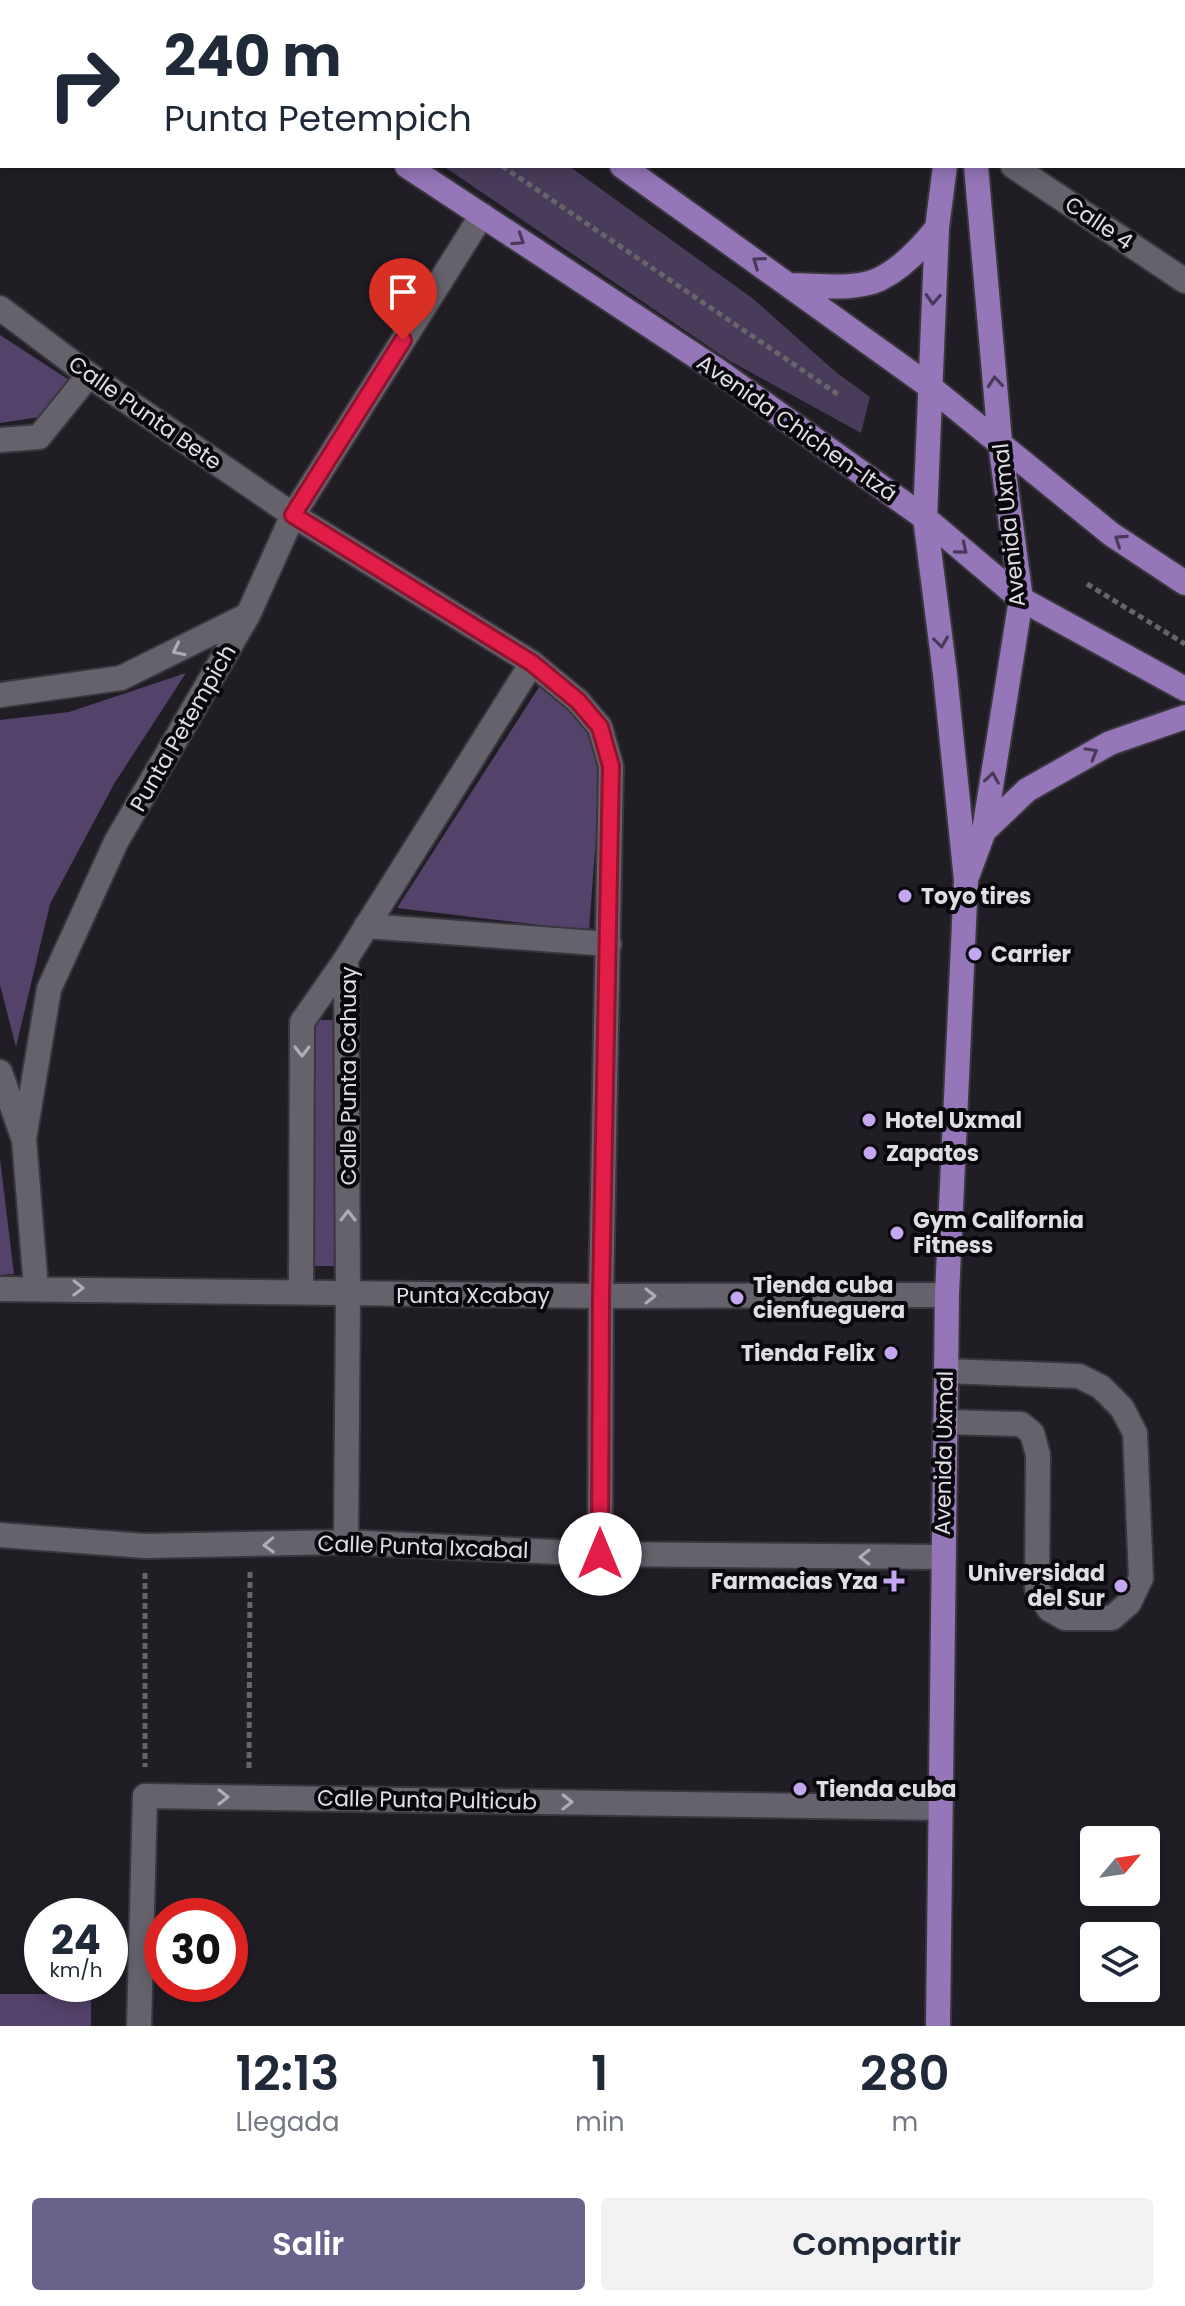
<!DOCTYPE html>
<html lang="es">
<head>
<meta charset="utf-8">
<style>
	body { margin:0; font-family:Poppins,sans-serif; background:#f2f2f3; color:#1f2937; height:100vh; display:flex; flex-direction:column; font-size:30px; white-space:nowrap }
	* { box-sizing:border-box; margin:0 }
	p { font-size:26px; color:#747a83 }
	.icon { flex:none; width:44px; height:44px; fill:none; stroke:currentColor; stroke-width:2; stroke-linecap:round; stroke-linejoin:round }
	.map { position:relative; height:2026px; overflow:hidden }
	.side { display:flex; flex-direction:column; background:#fff; flex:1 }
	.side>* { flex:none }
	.hud { position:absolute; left:0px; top:0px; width:1186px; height:168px; box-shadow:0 4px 12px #0003; background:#fff; color:#1f2937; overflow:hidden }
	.needle { width:52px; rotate:61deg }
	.buttons { position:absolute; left:1080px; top:1826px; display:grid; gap:16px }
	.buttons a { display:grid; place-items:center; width:80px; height:80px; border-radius:8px; background:#fff; box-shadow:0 4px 12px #0003; font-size:40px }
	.speed { position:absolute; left:24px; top:1898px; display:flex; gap:16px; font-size:40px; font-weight:700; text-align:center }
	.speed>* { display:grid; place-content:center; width:104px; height:104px; border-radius:50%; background:#fff; box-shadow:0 4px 12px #0003; line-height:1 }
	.speed small { font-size:20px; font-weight:400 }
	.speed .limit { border:12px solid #d22; background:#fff; color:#111 }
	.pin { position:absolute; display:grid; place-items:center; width:68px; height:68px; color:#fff; margin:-82px -34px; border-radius:50% 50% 50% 0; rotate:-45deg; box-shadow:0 0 8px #0007 }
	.pin .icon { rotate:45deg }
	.me { position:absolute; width:88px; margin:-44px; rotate:0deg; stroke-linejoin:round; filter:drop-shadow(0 0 6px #0008) }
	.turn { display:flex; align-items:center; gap:28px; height:168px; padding:0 32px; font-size:36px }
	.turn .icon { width:104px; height:104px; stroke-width:2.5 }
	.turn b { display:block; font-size:56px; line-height:68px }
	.eta { display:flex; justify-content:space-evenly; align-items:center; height:136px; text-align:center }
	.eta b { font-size:48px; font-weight:600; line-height:56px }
	.button { display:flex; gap:16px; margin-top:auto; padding:16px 32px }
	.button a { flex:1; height:92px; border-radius:8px; background:#6a628b; color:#fff; font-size:32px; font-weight:600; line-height:92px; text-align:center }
	.button a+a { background:#f2f2f3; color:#1f2937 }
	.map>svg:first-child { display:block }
	.green { fill:#493c5b }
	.forest { fill:#53426a }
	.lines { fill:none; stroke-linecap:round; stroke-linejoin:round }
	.minor-casing { stroke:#39373d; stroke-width:28 }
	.major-casing { stroke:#39373d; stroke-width:28 }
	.path { stroke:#67646b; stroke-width:5; stroke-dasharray:6 4; stroke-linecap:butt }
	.minor { stroke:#66626c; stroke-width:24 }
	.major { stroke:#9476b9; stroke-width:24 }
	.oneway { stroke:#48395a }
	.oneway2 { stroke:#afacb4 }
	.route-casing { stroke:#92132f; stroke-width:20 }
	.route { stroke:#e11d48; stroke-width:14 }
	.poi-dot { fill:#c5a7f1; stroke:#09080c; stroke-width:3 }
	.labels { text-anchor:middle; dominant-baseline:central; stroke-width:8; stroke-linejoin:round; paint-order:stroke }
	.street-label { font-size:22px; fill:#e0dee4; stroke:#09080c }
	.poi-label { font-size:22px; font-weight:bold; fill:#e0dee4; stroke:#09080c; text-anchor:start }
</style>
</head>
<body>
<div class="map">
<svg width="1185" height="2026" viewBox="0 0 1185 2026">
	<rect width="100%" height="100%" fill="#201d25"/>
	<path class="green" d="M443 166H569L752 298 837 373 870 397 861 433 730 361Z"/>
	<path class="forest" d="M0 335 69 380 40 417 0 423Z
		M186 673 114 784 50 904 16 1047 0 985V720L69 712Z
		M541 684 582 719 601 769 589 931 397 908Z
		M313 1020H339V1266H313Z
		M0 1159 14 1274 0 1275Z
		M0 1994H91V2026H0Z"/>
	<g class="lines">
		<defs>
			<path id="minor" d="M1137 0 1141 2
				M512 2 513 0
				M1184 30H1185
				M1013 166 1185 281
				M0 308 89 375 293 515 532 663 578 701 600 727 611 766 601 1296 600 1554
				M0 440 39 437 89 375
				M0 695 121 678 248 615
				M366 926 609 944
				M346 959 348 1294 346 1542
				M0 1072 23 1137
				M36 1288 24 1139 49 989 116 842 248 615 293 515 482 215
				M0 1289 601 1296 947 1295
				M301 1292 302 1022 346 959 532 663
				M945 1422 1021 1424 1032 1433 1038 1455 1037 1589 1049 1609 1065 1618H1112L1129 1603 1141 1578 1135 1433 1122 1408 1101 1387 1079 1376 946 1371
				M0 1535 145 1546 346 1542 600 1554 943 1557
				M139 2026 145 1796 940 1808"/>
			<path id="major" d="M150 0 154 2
				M379 0 382 2
				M948 0V2
				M977 2V0
				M407 166 717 370 925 518 1021 599 1185 689
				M622 166 929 386 1111 534 1185 583
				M791 285C818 285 855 291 880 279 902 268 922 247 937 228
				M984 831 1027 790 1110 743 1185 717
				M968 874 984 831 1021 599 1000 442 976 166
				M938 2026 947 1295 966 880 945 674 925 518 937 228 945 166"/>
		</defs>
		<use href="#minor" class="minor-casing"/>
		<use href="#major" class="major-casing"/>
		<path class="path" d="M256 0 259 2
			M502 166 839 395
			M1087 584 1185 644
			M145 1573V1767
			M249 1768 250 1570"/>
		<use href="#minor" class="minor"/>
		<use href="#major" class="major"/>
	</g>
	<defs><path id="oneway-chevron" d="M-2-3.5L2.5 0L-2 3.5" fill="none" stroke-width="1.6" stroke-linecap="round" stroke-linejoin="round" transform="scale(2)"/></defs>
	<g class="oneway">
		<use href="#oneway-chevron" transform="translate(519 240) rotate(33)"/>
		<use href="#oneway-chevron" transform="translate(758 262) rotate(-145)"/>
		<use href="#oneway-chevron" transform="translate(933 299) rotate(93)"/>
		<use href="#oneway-chevron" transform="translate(995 382) rotate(-95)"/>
		<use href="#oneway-chevron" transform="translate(1120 540) rotate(-146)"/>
		<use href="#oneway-chevron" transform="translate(962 549) rotate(40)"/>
		<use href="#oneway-chevron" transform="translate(941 642) rotate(83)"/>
		<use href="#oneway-chevron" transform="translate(1092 753) rotate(-30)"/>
		<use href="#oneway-chevron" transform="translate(992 778) rotate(-81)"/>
	</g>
	<g class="oneway2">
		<use href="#oneway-chevron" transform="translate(178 650) rotate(154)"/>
		<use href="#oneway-chevron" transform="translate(302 1051) rotate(90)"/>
		<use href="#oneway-chevron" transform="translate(348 1216) rotate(-90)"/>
		<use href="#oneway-chevron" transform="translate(78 1288) rotate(1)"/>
		<use href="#oneway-chevron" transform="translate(650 1296)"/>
		<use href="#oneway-chevron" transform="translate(269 1545) rotate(178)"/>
		<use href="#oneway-chevron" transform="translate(865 1557) rotate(-179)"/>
		<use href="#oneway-chevron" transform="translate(223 1797) rotate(1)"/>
		<use href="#oneway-chevron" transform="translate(567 1802) rotate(1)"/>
	</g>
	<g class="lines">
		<defs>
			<path id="route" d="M403 340 293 515 532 663 578 701 600 727 611 766 601 1296 600 1554"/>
		</defs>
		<use href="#route" class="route-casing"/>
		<use href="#route" class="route"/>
	</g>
	<g class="poi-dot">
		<circle cx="905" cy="896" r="8"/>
		<circle cx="975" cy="954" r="8"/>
		<circle cx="869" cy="1120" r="8"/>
		<circle cx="870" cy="1153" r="8"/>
		<circle cx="897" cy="1233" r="8"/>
		<circle cx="737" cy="1298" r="8"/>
		<circle cx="891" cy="1353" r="8"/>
		<path d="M890 1569h8v8h8v8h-8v8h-8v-8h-8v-8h8z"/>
		<circle cx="1121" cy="1586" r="8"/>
		<circle cx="800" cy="1789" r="8"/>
	</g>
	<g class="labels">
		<g class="street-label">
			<text transform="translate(1099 223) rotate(34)">Calle 4</text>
			<text transform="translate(145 413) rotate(35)">Calle Punta Bete</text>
			<text transform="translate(797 428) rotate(35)">Avenida Chichen-Itzá</text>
			<text transform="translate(1009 525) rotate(-96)">Avenida Uxmal</text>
			<text transform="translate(183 728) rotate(-60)">Punta Petempich</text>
			<text transform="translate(348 1076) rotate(-90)">Calle Punta Cahuay</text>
			<text x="473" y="1295">Punta Xcabay</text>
			<text transform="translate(944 1453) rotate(-89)">Avenida Uxmal</text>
			<text transform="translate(423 1547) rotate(2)">Calle Punta Ixcabal</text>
			<text transform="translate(427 1800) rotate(1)">Calle Punta Pulticub</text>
		</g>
		<g class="poi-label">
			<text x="921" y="896">Toyo tires</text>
			<text x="991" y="954">Carrier</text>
			<text x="885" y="1120">Hotel Uxmal</text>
			<text x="886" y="1153">Zapatos</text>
			<text x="913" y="1220">Gym California<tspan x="913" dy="25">Fitness</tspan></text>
			<text x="753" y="1285">Tienda cuba<tspan x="753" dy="25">cienfueguera</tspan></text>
			<text x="875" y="1353" text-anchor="end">Tienda Felix</text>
			<text x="1105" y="1573" text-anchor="end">Universidad<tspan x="1105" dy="25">del Sur</tspan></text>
			<text x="878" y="1581" text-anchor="end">Farmacias Yza</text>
			<text x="816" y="1789">Tienda cuba</text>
		</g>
	</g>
</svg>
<div class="buttons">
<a><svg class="needle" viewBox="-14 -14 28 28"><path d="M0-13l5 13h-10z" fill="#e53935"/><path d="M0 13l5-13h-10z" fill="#747a83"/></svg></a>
<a><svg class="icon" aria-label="layers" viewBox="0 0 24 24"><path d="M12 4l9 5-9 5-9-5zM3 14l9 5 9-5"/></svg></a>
</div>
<div class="speed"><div>24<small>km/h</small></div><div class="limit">30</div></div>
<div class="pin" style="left:403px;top:340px;background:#d93025"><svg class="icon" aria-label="arrive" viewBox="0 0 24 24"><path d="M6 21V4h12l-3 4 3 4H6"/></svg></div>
<svg class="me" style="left:600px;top:1554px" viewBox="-20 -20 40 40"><circle r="19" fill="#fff"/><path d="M0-13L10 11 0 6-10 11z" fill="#e11d48"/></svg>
<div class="hud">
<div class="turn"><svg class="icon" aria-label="right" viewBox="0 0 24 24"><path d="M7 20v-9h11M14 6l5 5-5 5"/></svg><div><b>240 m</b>Punta Petempich</div></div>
</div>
</div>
<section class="side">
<div class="eta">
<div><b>12:13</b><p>Llegada</p></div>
<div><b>1</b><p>min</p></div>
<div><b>280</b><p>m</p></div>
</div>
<div class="button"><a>Salir</a><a>Compartir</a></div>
</section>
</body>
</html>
